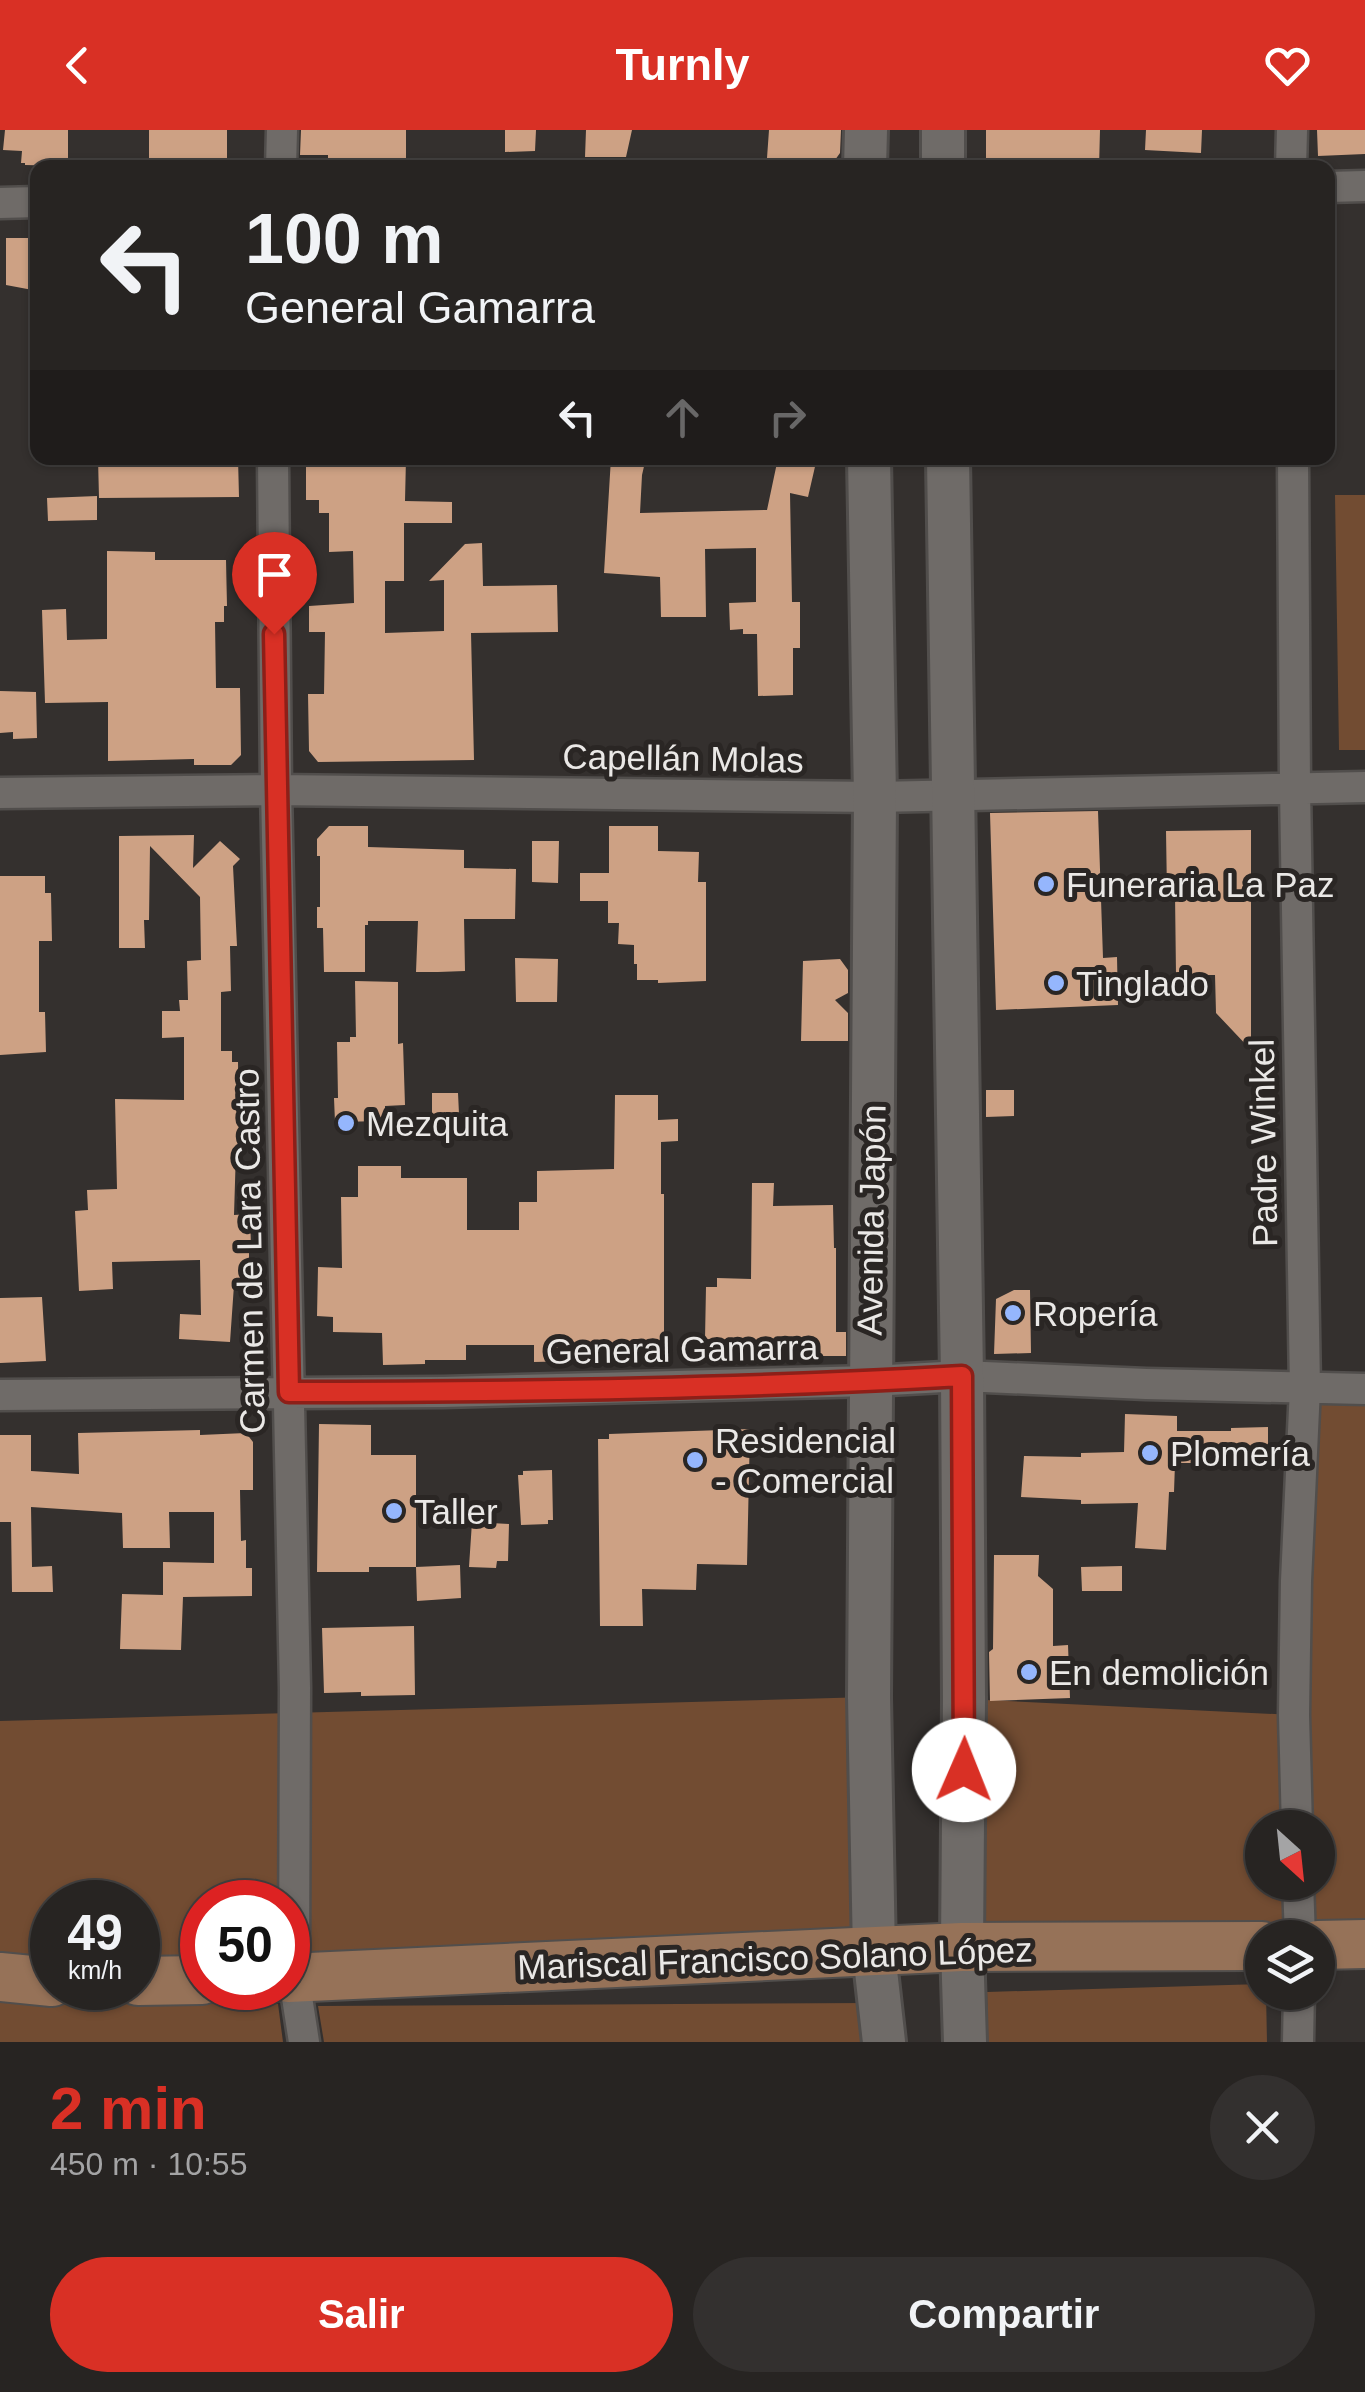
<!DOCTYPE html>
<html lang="es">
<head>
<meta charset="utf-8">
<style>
	body { margin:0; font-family:Helvetica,sans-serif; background:#33302f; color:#f1f3f6; height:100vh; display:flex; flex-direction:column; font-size:38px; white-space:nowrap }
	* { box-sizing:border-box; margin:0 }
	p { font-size:32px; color:#a4a4a5 }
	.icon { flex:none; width:55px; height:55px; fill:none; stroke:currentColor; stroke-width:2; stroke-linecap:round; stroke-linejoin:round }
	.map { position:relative; height:1912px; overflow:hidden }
	.details { display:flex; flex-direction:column; background:#272422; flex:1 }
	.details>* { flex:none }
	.hud { position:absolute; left:30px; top:30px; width:1305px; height:305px; border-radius:20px; box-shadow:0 2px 8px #0004,0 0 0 2px #434140; background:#272422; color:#f1f3f6; overflow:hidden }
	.needle { width:65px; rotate:153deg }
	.controls { position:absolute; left:1245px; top:1680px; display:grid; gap:20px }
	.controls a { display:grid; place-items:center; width:90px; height:90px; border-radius:50%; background:#272422; box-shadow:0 2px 8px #0004,0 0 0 2px #434140; font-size:50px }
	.speed { position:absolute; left:30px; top:1750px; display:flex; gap:20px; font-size:50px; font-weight:700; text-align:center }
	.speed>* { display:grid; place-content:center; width:130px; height:130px; border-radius:50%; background:#272422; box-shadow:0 2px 8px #0004,0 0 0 2px #434140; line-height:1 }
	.speed small { font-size:25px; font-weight:400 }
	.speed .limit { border:15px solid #d22; background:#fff; color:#111 }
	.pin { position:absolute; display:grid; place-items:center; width:85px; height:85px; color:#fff; margin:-102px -42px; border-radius:50% 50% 50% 0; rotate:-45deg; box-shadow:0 0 10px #0007 }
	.pin .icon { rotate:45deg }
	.me { position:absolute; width:110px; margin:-55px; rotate:1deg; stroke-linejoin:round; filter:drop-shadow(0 0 8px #0008) }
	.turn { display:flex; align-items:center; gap:35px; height:210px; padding:0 50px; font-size:45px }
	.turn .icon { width:130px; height:130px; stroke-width:2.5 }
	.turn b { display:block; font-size:70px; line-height:85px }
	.lanes { display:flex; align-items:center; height:95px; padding:0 50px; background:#0003; justify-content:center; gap:50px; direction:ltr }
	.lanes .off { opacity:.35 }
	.round { display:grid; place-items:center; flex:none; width:105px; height:105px; border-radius:52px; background:#33302f }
	.head { display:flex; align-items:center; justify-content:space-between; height:170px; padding:0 50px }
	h1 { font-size:60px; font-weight:700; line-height:75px; color:#d93025 }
	.action { display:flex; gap:20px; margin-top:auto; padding:20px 50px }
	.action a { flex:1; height:115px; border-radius:60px; background:#d93025; color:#fff; font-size:40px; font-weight:700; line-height:115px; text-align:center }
	.action a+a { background:#33302f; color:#f1f3f6 }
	header { display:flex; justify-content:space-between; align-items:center; height:130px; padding:0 50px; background:#d93025; color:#fff; font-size:45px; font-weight:700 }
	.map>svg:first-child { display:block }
	.green { fill:#724c32; fill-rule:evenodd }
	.building { fill:#cda184 }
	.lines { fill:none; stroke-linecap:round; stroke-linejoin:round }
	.minor-casing { stroke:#514e4c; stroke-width:35 }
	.secondary-casing { stroke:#514e4c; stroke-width:48 }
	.primary-casing { stroke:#514e4c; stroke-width:52 }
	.minor { stroke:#6f6b68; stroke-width:30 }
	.secondary { stroke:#6f6b68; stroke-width:42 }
	.primary { stroke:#967258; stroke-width:48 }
	.route-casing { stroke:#8d1f18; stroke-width:25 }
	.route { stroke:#d93025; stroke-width:18 }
	.poi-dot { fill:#95b6fd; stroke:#2a2624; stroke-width:4 }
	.labels { text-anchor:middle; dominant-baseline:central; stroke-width:10; stroke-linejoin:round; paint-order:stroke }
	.street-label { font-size:35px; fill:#eae8e6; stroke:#2a2624 }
	.poi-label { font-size:35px; fill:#eae8e6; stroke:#2a2624; text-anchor:start }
</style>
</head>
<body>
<header><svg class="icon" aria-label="back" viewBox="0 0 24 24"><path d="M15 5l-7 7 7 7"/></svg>Turnly<svg class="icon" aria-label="heart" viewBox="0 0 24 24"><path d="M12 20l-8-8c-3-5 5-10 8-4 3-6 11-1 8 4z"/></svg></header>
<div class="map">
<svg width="1365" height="1912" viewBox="0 0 1365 1912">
	<rect width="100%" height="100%" fill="#34302e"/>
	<path class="green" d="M1335 365H1365V620H1339Z
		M1305 1258H1365V1814L1318 1808H1262L962 1817 964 1569 1294 1585ZM1262 1698H1318V1752H1262Z
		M869 1567 874 1823 288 1848V1772H202V1850L138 1851V1772H52V1852L0 1845V1591Z
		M1262 1854V1862L1266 1863 1267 1912H988L987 1862Z
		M0 1865 45 1872 278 1874 283 1912H0Z
		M871 1873 872 1912H324L318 1876Z"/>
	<path class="building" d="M5 0H68V36L25 35V33H21L22 21 3 20Z
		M149 0H227V37L149 38Z
		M301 0H406V31L328 32V25H300Z
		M505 0H536L535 21 505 22Z
		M586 0H632L626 27H585Z
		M769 0H841L840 23 835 30 767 28Z
		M986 0H1100L1099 38H986Z
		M1146 0H1202L1201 23 1145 20Z
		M1317 0H1365V24L1318 26Z
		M6 108H38V161L6 155Z
		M98 328H238L239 367 99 368Z
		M306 328H406L405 371 452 372V393H404V451H385V503L444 501V450L429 451 465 414 482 413 483 456 557 455 558 502 471 503 474 630 318 632 309 621 308 564H324L325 502H309V476L354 473 353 421 329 422V383H319V370H306Z
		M611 328H646L642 345 640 383 767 380 778 328H817L808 367 790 363 792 472H800V518H793V565L758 566 757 504H743V499L730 500 729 473 756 472V418L705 419 706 487H661L660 447 604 443Z
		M97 366V390L48 391 47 368Z
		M107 421 155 422V430H226L227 476H224V492H215L216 558H240L241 625 231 635H194V629L108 631V572L45 573 42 480 66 479 67 510 107 509Z
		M0 561 36 562 37 608 13 609V602L0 603Z
		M1098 681 1103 828 1117 827 1118 875 996 880 990 683Z
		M329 696H368V717L464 720V738L516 739 515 789H464L465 841 438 842H416L418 791H368V795H365V842H324L323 798H317V777H320V726H317V709Z
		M609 696H658V721L699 722 698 752H706V851L658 853V850H637V834H634V815L618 814 619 793H608V771H580V743H609Z
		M1251 700V920L1216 883 1215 845H1176L1175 764H1167L1166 701Z
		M194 705 193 738 220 711 240 729 233 736 237 816H230L231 861 221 862V921H232V932H238L239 1020H236L234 1085 250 1084 251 1117H249V1155H234L230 1212 179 1209 180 1184 201 1185 200 1130 112 1132 113 1159 79 1161 75 1081 88 1080 87 1060 117 1059 115 969 184 970V907L162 908V881H180L179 870H188L187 831 201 830 200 767 150 716 149 790H144L145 818H119V706Z
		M532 711H559L558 753 532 752Z
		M0 746H45V763H51L52 811H39V882H45L46 922 0 925Z
		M515 828 558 829 557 872H516Z
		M840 829 848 840V863L835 870 848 883V911H801L803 831Z
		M355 851 398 852V914L403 913 405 975 385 976V991L335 992 334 968H338L337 912H350V907H356Z
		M986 960H1014V986L986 987Z
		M432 963H458L459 984H432Z
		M615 965H658V990L678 989V1011L661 1012V1064H664V1229L534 1232V1215H466V1230H425V1234L383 1235 382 1203 333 1202V1187L317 1186 318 1137 342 1138 341 1067H358V1036H401V1048H467V1100H519V1072H537V1041L614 1039Z
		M752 1053H774L773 1076 833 1075 834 1118H836V1202H846V1226H749V1212L705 1209 706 1157H717V1148L751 1149Z
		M1014 1160H1030L1031 1223 994 1224 996 1169Z
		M42 1167 46 1231 0 1233V1168Z
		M1125 1284 1177 1286V1301H1231V1298L1268 1297V1328H1230V1333H1175L1174 1362H1169L1166 1420 1135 1418 1138 1373 1081 1374V1370L1021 1367 1024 1326 1081 1327V1323L1124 1322Z
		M319 1294 371 1295V1325H416V1437H369V1442H317Z
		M750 1299 747 1435 697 1434 696 1460 642 1459 643 1496H600L598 1309H609V1304Z
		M200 1300V1305L246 1303 253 1312V1360H240L241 1411 246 1410V1438H252V1466L183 1467 181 1520 120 1519 122 1464 163 1465V1432L214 1433V1382H169L170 1418H123L122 1383 31 1377 32 1437 52 1436 53 1462H12L11 1392H0V1305H31V1341L79 1344 78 1303Z
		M552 1340 553 1390H548V1394L521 1395 518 1345H523V1341Z
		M472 1392 509 1394 508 1431H497L496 1438 469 1437Z
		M994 1425H1039L1038 1446 1053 1459V1516L1068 1515 1070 1568 990 1571 989 1522 993 1519Z
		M460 1435 461 1468 417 1471 416 1437Z
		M1122 1436V1461H1082L1081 1437Z
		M414 1496 415 1565 361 1566V1562L324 1563 322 1498Z"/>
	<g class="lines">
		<defs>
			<path id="minor" d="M281 38 282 0
				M1291 38 1292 0
				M1328 57 1365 56
				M0 73 38 72
				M273 328 276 660 295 1558 294 1848 304 1912
				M1293 328 1295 659 1305 1258 1296 1451 1294 1585 1297 1698
				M0 663 276 660 875 667 1365 657
				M0 1265 443 1262 870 1251 962 1246 1146 1254 1365 1259
				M1298 1752 1300 1808
				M1298 1912 1299 1862"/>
			<path id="secondary" d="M943 0V38
				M865 38 866 0
				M869 328 875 667 869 1567 874 1823 884 1912
				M948 328 962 1246 964 1569 962 1817 965 1912"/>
			<path id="primary" d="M1318 1815 1365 1814
				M0 1847 52 1852
				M288 1848 962 1817 1262 1816
				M138 1851 202 1850"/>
		</defs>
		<use href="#minor" class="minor-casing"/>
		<use href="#secondary" class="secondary-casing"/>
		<use href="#primary" class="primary-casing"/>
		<use href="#minor" class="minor"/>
		<use href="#secondary" class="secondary"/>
		<use href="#primary" class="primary"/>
	</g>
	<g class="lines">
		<defs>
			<path id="route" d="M274 504 289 1262C514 1262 738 1259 962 1246L964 1640"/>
		</defs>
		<use href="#route" class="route-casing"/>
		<use href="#route" class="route"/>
	</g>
	<g class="poi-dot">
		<circle cx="1046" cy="754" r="10"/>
		<circle cx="1056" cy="853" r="10"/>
		<circle cx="346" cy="993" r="10"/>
		<circle cx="1013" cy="1183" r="10"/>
		<circle cx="1150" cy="1323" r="10"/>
		<circle cx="695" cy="1330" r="10"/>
		<circle cx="394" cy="1381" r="10"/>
		<circle cx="1029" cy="1542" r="10"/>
	</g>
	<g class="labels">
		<g class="street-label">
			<text transform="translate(683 628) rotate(1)">Capellán Molas</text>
			<text transform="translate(1263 1013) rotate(-91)">Padre Winkel</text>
			<text transform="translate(871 1090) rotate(-89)">Avenida Japón</text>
			<text transform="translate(249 1121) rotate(-91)">Carmen de Lara Castro</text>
			<text transform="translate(682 1219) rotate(-1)">General Gamarra</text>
			<text transform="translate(775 1828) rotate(-2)">Mariscal Francisco Solano López</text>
		</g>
		<g class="poi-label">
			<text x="1066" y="754">Funeraria La Paz</text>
			<text x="1076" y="853">Tinglado</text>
			<text x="366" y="993">Mezquita</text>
			<text x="1033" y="1183">Ropería</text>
			<text x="715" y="1310">Residencial<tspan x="715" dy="40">- Comercial</tspan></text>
			<text x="1170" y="1323">Plomería</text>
			<text x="414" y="1381">Taller</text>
			<text x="1049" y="1542">En demolición</text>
		</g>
	</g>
</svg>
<div class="controls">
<a><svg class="needle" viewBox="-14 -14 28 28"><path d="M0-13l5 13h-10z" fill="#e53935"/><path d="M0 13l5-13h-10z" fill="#a4a4a5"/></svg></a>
<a><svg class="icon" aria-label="layers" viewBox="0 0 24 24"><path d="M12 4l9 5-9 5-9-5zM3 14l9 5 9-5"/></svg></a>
</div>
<div class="speed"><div>49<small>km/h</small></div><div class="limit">50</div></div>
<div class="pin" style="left:274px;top:504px;background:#d93025"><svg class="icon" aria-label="arrive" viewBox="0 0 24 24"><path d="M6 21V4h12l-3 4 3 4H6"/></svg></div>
<svg class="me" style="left:964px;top:1640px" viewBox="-20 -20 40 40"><circle r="19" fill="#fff"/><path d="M0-13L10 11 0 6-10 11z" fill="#d93025"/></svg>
<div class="hud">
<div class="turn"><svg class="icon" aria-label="left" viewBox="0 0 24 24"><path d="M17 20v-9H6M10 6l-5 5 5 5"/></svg><div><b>100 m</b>General Gamarra</div></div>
<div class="lanes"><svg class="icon" aria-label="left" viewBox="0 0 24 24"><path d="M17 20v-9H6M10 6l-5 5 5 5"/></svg><svg class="icon off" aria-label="ahead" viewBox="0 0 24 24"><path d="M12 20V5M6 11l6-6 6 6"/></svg><svg class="icon off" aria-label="right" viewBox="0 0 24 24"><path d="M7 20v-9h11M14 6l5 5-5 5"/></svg></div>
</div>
</div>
<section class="details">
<div class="head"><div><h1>2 min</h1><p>450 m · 10:55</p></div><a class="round"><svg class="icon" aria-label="close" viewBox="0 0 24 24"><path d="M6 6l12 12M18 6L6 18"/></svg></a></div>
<div class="action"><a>Salir</a><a>Compartir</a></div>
</section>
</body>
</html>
